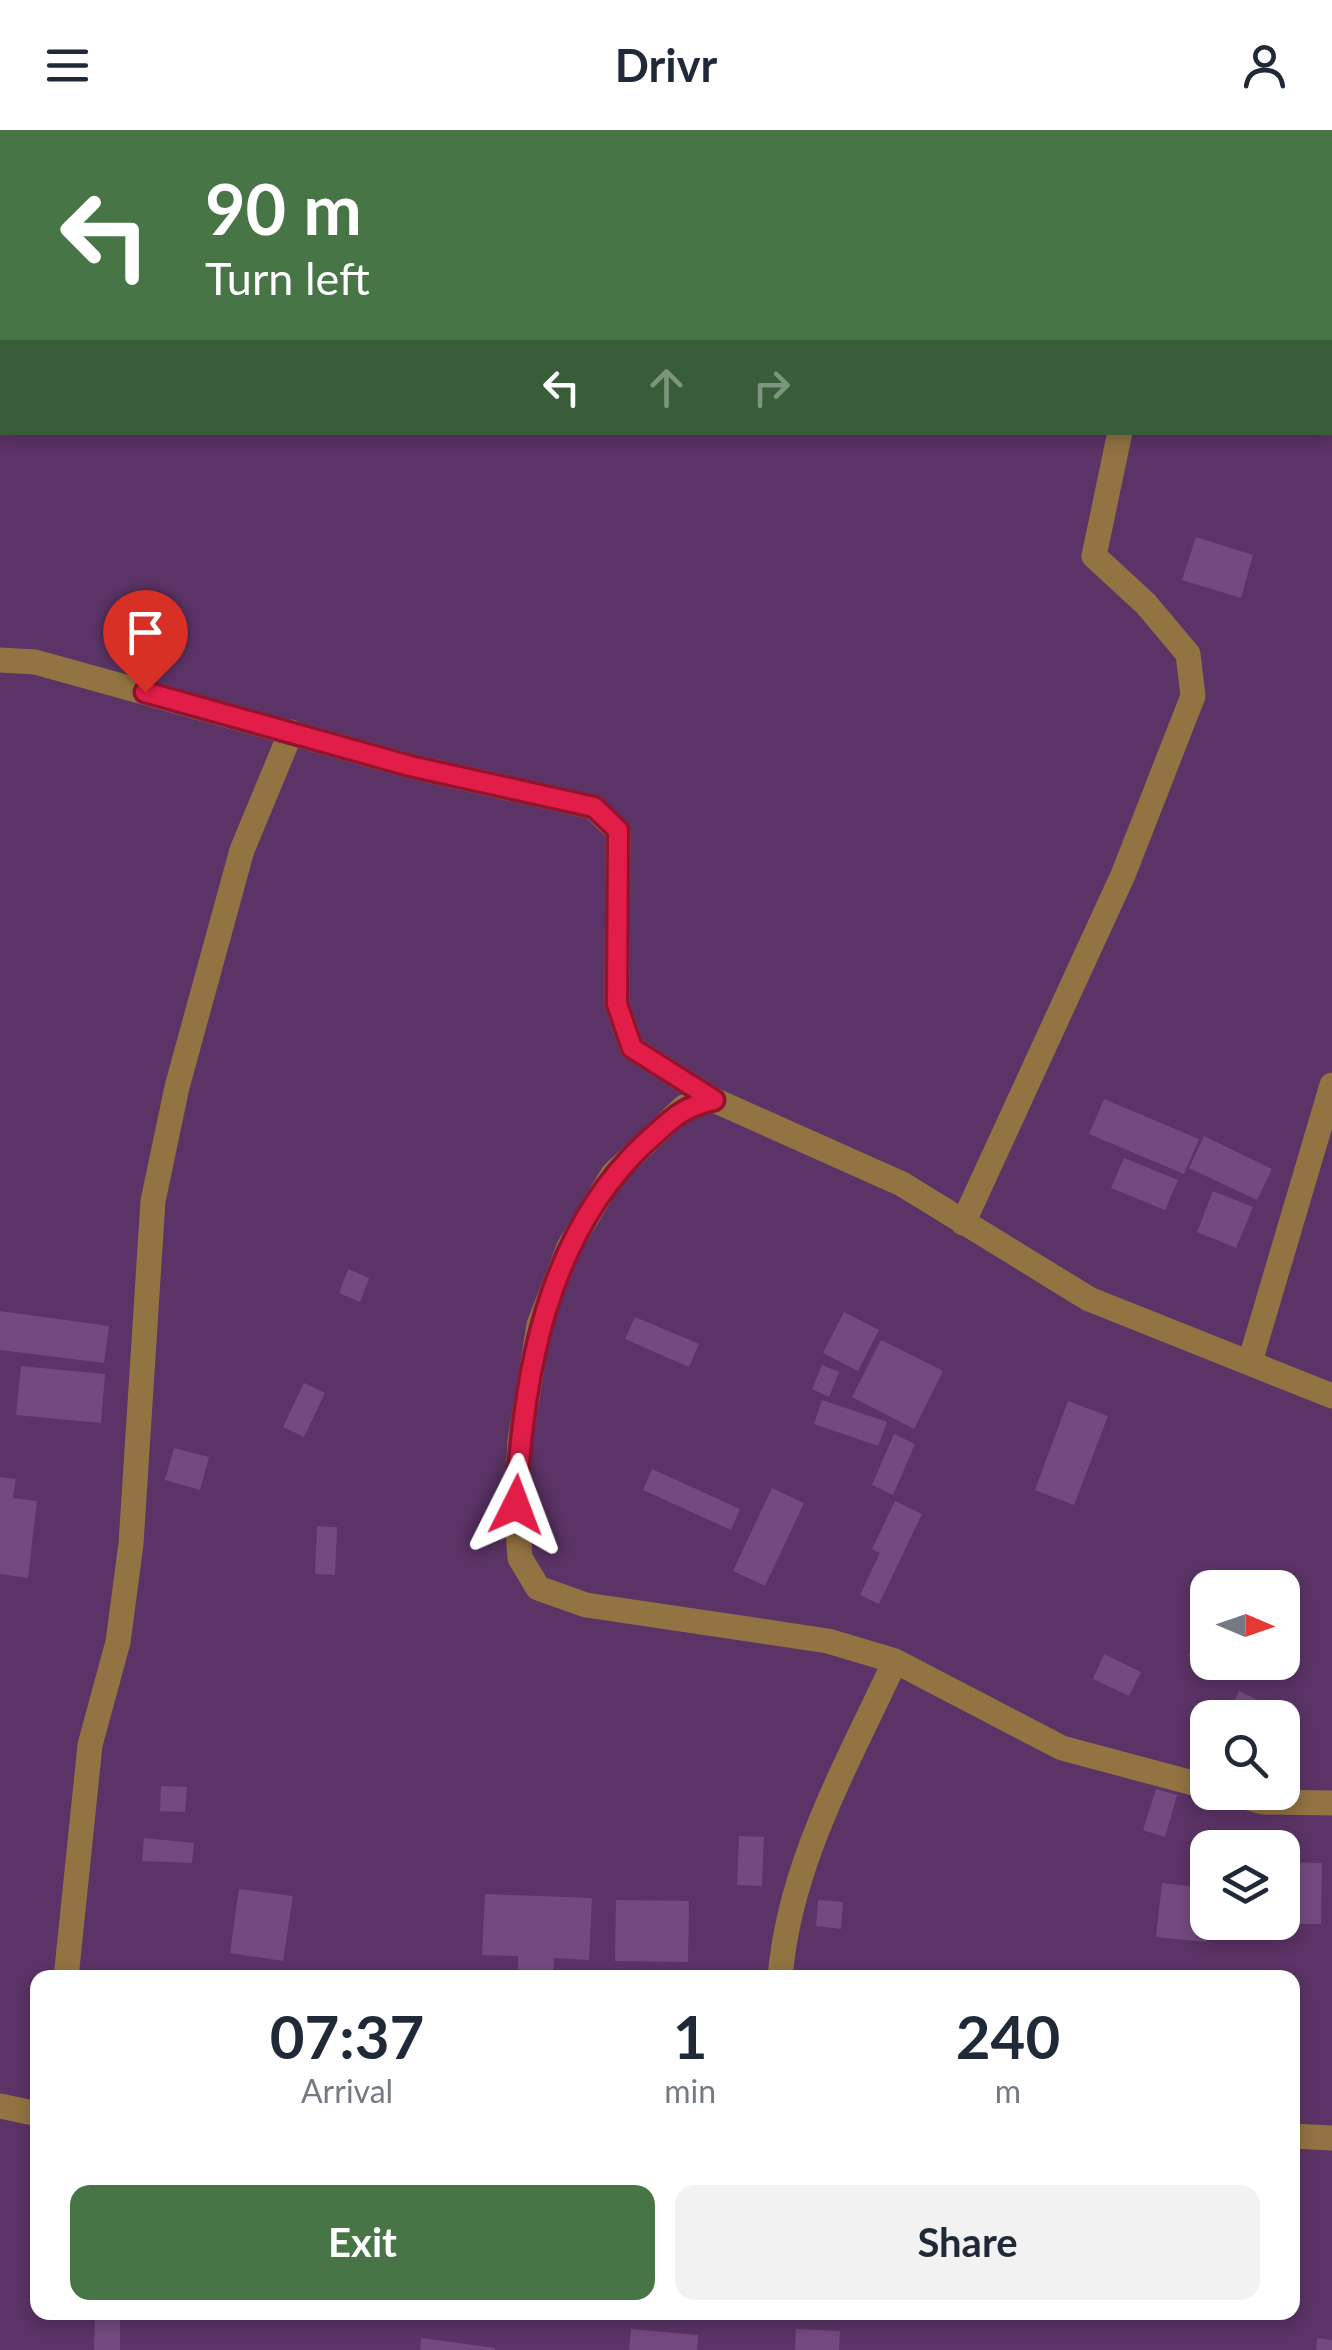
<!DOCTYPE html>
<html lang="en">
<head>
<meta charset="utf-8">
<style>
	body { margin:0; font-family:Lato,sans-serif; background:#f2f2f3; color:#1f2937; height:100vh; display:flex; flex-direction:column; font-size:38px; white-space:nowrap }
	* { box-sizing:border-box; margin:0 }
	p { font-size:32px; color:#747a83 }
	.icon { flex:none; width:55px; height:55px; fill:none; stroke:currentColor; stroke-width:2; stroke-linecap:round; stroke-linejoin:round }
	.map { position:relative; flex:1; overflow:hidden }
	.details { position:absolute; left:30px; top:1840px; width:1270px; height:350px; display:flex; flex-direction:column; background:#fff; border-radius:20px; box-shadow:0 5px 15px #0003 }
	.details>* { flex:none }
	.guide { position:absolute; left:0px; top:0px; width:1332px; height:305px; box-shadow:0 5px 15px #0003; background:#477546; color:#fff; overflow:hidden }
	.needle { width:65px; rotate:92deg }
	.buttons { position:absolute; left:1190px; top:1440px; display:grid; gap:20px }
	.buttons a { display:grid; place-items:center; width:110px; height:110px; border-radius:20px; background:#fff; box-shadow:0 5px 15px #0003; font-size:50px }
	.pin { position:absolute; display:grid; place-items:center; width:85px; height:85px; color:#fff; margin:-102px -42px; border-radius:50% 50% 50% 0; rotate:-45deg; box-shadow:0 0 10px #0007 }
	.pin .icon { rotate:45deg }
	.me { position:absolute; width:110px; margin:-55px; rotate:3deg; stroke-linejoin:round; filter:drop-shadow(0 0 8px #0008) }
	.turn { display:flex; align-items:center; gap:35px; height:210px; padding:0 40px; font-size:45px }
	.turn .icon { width:130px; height:130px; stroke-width:2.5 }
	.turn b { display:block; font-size:70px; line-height:85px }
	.lanes { display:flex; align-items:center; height:95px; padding:0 40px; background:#0003; justify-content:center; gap:50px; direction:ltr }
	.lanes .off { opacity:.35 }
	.eta { display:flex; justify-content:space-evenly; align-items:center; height:170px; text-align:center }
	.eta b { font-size:60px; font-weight:700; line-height:70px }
	.cta { display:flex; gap:20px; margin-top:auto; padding:20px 40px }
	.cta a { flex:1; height:115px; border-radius:20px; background:#477546; color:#fff; font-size:40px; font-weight:700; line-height:115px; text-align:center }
	.cta a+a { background:#f2f2f3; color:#1f2937 }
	header { display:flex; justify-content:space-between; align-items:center; height:130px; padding:0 40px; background:#fff; font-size:45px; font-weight:700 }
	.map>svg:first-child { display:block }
	.building { fill:#734a7f }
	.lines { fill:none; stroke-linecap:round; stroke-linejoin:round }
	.minor { stroke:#927342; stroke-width:25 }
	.route-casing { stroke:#92132f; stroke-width:25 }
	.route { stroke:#e11d48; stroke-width:18 }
</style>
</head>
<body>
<header><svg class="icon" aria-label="menu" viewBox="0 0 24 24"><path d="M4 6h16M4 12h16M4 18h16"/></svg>Drivr<svg class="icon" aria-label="person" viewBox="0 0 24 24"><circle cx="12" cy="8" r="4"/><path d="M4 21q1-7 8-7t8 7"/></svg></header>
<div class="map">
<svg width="1332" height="2220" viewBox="0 0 1332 2220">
	<rect width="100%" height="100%" fill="#5b3366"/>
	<path class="building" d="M1196 407 1253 425 1241 468 1182 450Z
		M1104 969 1199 1009 1184 1044 1089 1004Z
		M1204 1006 1272 1039 1257 1070 1189 1038Z
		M1124 1028 1178 1050 1165 1080 1111 1058Z
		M1213 1061 1253 1077 1236 1118 1197 1102Z
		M348 1139 369 1148 360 1172 339 1163Z
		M0 1181 109 1196 104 1233 0 1220Z
		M844 1182 879 1200 858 1241 823 1223Z
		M635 1187 699 1214 689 1237 625 1209Z
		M881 1210 943 1241 914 1299 852 1267Z
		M822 1235 839 1242 829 1267 812 1259Z
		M21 1236 105 1244 101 1293 16 1285Z
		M304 1253 325 1263 304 1307 283 1297Z
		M822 1270 887 1292 878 1316 814 1294Z
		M1068 1271 1108 1286 1074 1375 1035 1360Z
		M894 1304 915 1314 893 1365 872 1355Z
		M174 1318 209 1327 200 1360 165 1350Z
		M652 1339 740 1379 731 1400 643 1360Z
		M0 1347 16 1349 13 1368 37 1371 28 1448 0 1444Z
		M772 1358 804 1373 765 1456 733 1441Z
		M895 1371 922 1384 879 1474 860 1465 880 1423 872 1419Z
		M317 1396 337 1397 335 1445 315 1444Z
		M1208 1489V1532H1235L1227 1546 1188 1526Z
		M1104 1524 1141 1542 1129 1566 1093 1549Z
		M1239 1561 1264 1573 1257 1588H1227Z
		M1282 1600 1296 1607 1287 1629 1282 1627Z
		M161 1656 187 1657 185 1682 160 1681Z
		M1156 1659 1177 1665 1165 1707 1143 1700Z
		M739 1706 764 1707 762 1756 737 1755Z
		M144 1708 194 1713 192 1733 142 1731Z
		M1282 1732 1322 1733 1321 1794H1282Z
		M1162 1753 1208 1758 1206 1812 1156 1807Z
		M239 1759 293 1766 283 1831 230 1823Z
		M485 1764 592 1768 589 1830 554 1828 553 1848 518 1847V1826L482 1825Z
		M616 1770 689 1771 688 1832 615 1831Z
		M818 1770 843 1772 841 1799 816 1796Z
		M95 2182H120V2220H94Z
		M927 2182H955V2187L927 2186Z
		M631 2199 698 2205 697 2220H629Z
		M796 2199 840 2201 839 2220H795Z
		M421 2208 495 2218V2220H420Z
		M1317 2208 1332 2210V2220H1316Z"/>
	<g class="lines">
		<path class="minor" d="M0 530 35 532 410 636 593 677 618 701 617 874 632 918 714 970 902 1054 1089 1169 1332 1266
			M714 970 684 977 613 1044 569 1117 539 1195 520 1311 516 1375 520 1428 538 1458 586 1475 828 1511 895 1531 1062 1618 1208 1657
			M963 1093 1123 745 1193 566 1188 524 1146 474 1094 426 1120 302
			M1250 1232 1332 955
			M1228 1662 1263 1672 1332 1673
			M66 1848 90 1615 118 1512 131 1414 153 1071 177 957 242 720 291 602
			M780 1848C789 1734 848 1633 895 1531
			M0 1976 38 1984
			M1292 2006 1332 2008"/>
	</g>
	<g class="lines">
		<defs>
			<path id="route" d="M145 562 410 636 594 677 618 700 617 874 632 918 714 970C679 978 670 991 644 1014 546 1107 523 1246 516 1375"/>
		</defs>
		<use href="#route" class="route-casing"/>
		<use href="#route" class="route"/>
	</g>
</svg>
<div class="buttons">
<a><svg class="needle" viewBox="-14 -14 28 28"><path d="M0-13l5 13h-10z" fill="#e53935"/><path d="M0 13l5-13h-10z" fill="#747a83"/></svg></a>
<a><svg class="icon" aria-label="search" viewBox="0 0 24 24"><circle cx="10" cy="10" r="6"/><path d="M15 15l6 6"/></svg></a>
<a><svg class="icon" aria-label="layers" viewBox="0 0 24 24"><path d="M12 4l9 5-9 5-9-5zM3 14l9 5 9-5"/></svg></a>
</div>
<div class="pin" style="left:145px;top:562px;background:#d93025"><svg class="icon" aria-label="arrive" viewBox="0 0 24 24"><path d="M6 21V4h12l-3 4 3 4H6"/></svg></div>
<svg class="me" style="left:516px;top:1375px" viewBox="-20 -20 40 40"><path d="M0-17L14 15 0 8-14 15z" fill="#e11d48" stroke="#fff" stroke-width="4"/></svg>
<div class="guide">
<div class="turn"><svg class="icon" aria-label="left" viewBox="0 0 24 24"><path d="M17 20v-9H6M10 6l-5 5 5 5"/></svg><div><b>90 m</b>Turn left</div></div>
<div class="lanes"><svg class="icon" aria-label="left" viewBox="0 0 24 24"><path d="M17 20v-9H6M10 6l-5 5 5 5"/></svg><svg class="icon off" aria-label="ahead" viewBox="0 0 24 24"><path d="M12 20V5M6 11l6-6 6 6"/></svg><svg class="icon off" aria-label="right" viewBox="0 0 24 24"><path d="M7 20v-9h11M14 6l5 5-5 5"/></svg></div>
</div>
<section class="details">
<div class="eta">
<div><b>07:37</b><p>Arrival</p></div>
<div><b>1</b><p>min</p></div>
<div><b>240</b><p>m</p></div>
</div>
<div class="cta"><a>Exit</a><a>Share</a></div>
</section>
</div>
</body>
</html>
